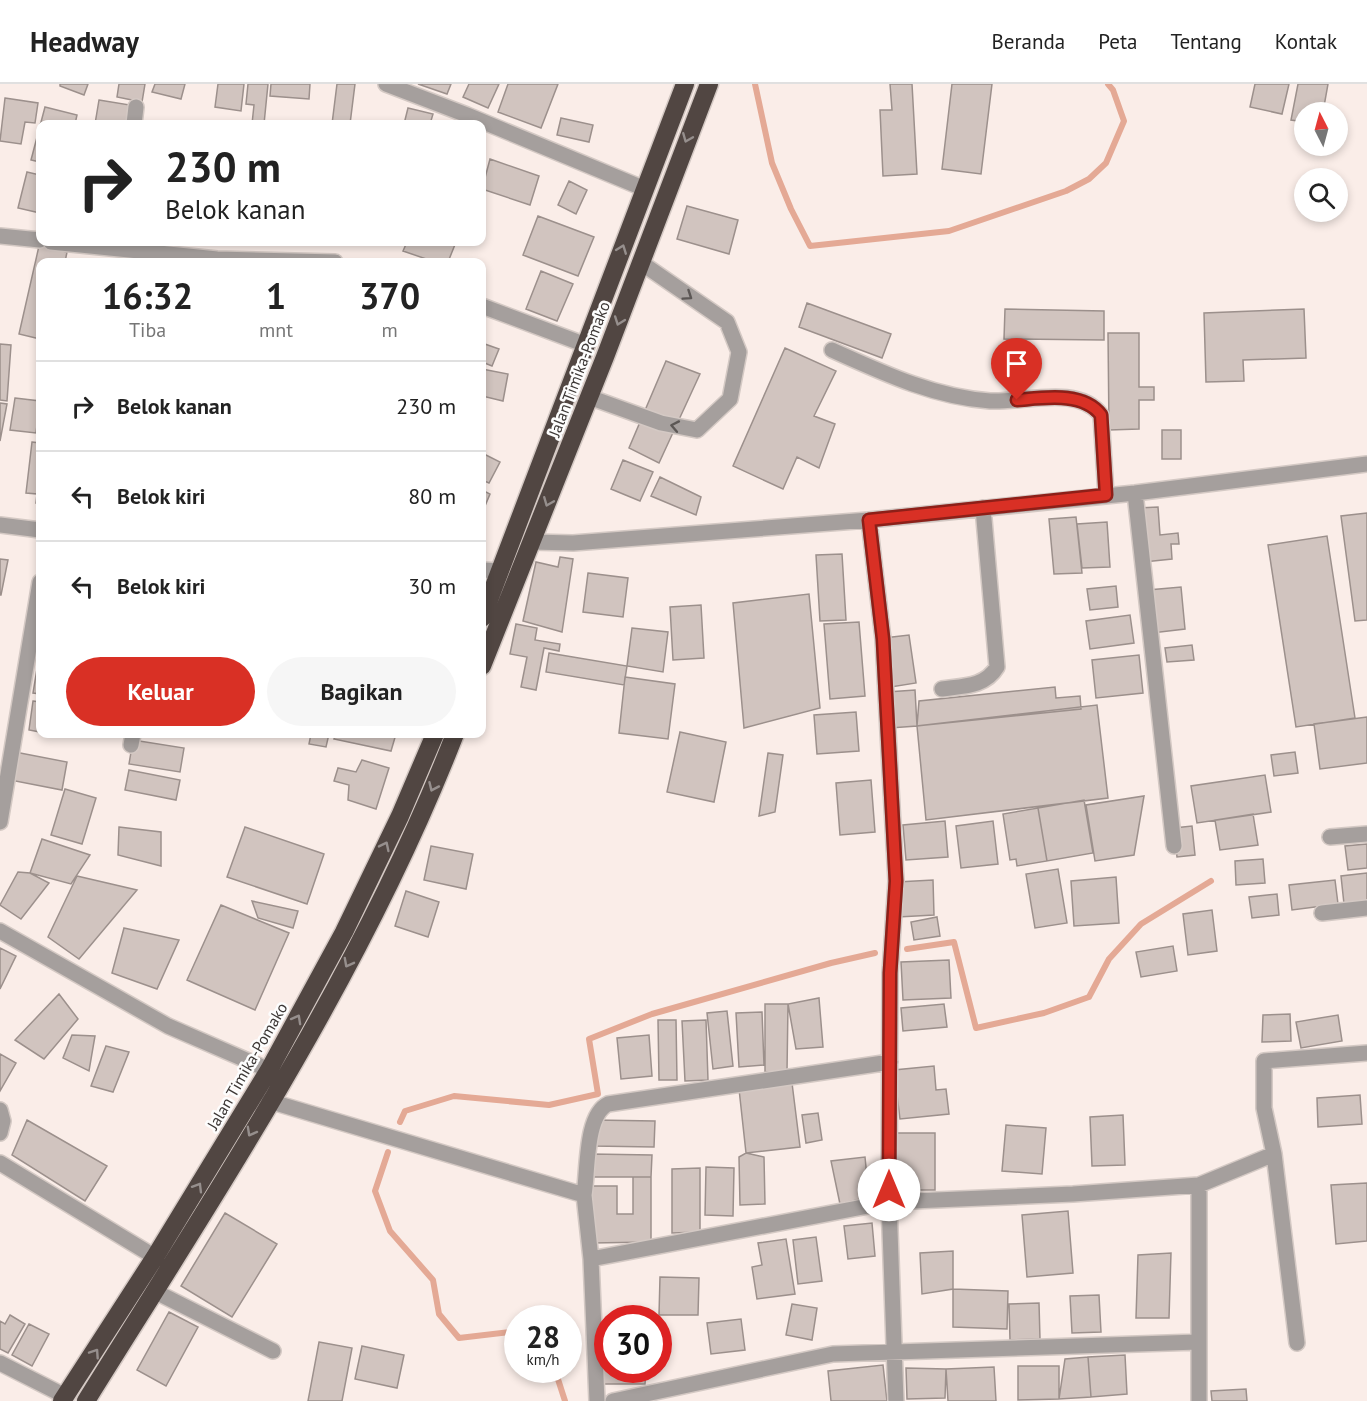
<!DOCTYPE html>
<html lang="id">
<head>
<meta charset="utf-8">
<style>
	body { margin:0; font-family:"PT Sans",sans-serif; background:#f6f6f6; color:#222; height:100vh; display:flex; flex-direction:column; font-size:22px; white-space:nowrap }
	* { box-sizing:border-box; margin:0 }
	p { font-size:20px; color:#767676 }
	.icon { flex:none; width:33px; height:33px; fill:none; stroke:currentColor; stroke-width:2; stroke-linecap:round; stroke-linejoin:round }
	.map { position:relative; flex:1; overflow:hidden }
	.sheet { position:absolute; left:36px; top:174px; width:450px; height:480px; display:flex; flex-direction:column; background:#fff; border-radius:12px; box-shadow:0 3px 9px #0003 }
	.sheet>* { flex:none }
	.top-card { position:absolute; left:36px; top:36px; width:450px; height:126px; border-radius:12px; box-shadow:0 3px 9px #0003; background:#fff; color:#222; overflow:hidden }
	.needle { width:39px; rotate:354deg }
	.tools { position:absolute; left:1294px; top:18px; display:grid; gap:12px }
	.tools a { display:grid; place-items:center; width:54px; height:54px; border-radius:50%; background:#fff; box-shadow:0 3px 9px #0003; font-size:30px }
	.speed { position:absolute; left:504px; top:1221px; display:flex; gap:12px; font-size:30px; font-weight:700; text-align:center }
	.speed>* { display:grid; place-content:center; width:78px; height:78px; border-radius:50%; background:#fff; box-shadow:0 3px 9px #0003; line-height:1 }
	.speed small { font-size:15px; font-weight:400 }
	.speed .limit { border:9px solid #d22; background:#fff; color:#111 }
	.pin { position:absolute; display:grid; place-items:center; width:51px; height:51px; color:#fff; margin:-62px -26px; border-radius:50% 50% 50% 0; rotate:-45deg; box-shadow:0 0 6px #0007 }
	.pin .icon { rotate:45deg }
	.me { position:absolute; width:66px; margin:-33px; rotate:0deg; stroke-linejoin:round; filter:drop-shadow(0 0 4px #0008) }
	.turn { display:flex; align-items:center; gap:21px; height:126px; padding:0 30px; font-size:27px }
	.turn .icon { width:78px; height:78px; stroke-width:2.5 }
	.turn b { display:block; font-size:42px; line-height:51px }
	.eta { display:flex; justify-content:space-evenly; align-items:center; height:102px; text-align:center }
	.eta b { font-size:36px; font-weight:700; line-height:42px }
	.button { display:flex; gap:12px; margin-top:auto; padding:12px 30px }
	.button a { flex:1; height:69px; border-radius:36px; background:#d93025; color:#fff; font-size:24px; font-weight:700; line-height:69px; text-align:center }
	.button a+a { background:#f6f6f6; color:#222 }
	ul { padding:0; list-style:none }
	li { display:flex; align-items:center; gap:18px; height:90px; padding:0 30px; border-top:2px solid #e0e0e0 }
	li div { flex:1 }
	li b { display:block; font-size:22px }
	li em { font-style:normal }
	header { display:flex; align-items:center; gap:36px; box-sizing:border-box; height:84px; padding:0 30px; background:#fff; border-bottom:2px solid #e0e0e0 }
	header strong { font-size:28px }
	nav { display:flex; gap:33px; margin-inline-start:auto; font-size:21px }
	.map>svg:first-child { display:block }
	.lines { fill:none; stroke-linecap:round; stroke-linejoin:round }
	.stream { stroke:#e4a995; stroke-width:6 }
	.building { fill:#d1c4bf; stroke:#9c908c; stroke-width:1.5 }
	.minor-casing { stroke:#d4c9c4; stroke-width:18 }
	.highway-casing { stroke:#d4c9c4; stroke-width:21 }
	.minor { stroke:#a59f9d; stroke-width:15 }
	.highway { stroke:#514642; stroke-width:18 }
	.oneway { stroke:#968f8d }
	.oneway2 { stroke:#5c5755 }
	.route-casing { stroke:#8d1f18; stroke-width:15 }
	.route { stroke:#d93025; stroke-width:10 }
	.labels { text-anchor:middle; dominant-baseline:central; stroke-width:5; stroke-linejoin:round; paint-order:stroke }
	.street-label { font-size:16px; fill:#3d3836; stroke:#fdfdfd }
</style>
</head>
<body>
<header>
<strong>Headway</strong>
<nav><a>Beranda</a><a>Peta</a><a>Tentang</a><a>Kontak</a></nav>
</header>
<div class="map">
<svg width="1367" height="1317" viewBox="0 0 1367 1317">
	<rect width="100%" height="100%" fill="#faede8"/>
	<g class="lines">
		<path class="stream" d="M755 0 772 79 791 125 810 162 949 147 1066 107 1089 95 1106 79 1124 37 1113 6 1108 0
			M907 865 954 858 976 944 1044 929 1089 913 1109 875 1141 840 1211 797
			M400 1038 405 1027 454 1012 549 1021 598 1010 589 955 652 930 831 879 875 869
			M388 1068 375 1107 390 1147 433 1196 439 1230 459 1254 518 1247
			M555 1286 565 1317"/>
	</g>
	<path class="building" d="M60 0H88L84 11 60 2Z
		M119 0H145L142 18 117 13Z
		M155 0H185L181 15 152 8Z
		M218 0H244L241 27 215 23Z
		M248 0H268L264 40H252L254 21 246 20Z
		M271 0H310L309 15 270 12Z
		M337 0H355L350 40H332Z
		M418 0H451L447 10Z
		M469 0H499L488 24 463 13Z
		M508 0H558L541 44 498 28Z
		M890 0H912L917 90 883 92 880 26H892Z
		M952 0H992L981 90 942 85Z
		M1255 0H1289L1282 30 1250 23Z
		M1298 0H1328L1323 28H1305V38L1291 36Z
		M5 14 38 19 35 39 25 38 21 60 0 57Z
		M99 16 130 21 127 40H95Z
		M45 23 77 31 75 40H40V78L31 76Z
		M408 24 433 30 430 40H404Z
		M561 34 593 41 589 58 557 51Z
		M490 75 539 92 530 121 482 105Z
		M27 88 40 91V129L18 124Z
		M569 97 587 106 576 130 558 121Z
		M687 122 738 136 729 170 677 155Z
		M538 132 594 153 578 192 523 171Z
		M407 158H456L448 178H435L403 167Z
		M39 162 67 168 65 178H40V255L19 250Z
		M541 187 573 200 557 237 526 225Z
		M807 219 891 250 882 274 799 243Z
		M1005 225 1104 227V256L1004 255Z
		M1304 225 1306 274 1243 276 1244 297 1206 298 1204 229Z
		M1108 249H1139V303H1154V316H1139V345L1109 346Z
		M482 259 499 265 492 282 482 278Z
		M0 260 11 261 7 317 0 316Z
		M785 264 836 287 814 332 835 340 819 384 797 373 783 405 733 382Z
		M666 277 700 290 659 379 629 364Z
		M482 285 508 290 503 317 482 312Z
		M15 314 40 317 36 349 10 346Z
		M0 319 7 320 0 357Z
		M1162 346H1181V375H1162Z
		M32 358 40 359V419H36L37 410 26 409Z
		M482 369 500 378 489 399 482 396Z
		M623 376 653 388 640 417 611 405Z
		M660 393 701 413 696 431 651 412Z
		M482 406 490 410 482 429Z
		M1158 423 1160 451 1178 449 1179 460H1171L1172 475 1144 478 1138 424Z
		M1367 429V536L1355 537 1341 432Z
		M1076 433 1082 489 1054 490 1049 435Z
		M1107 438 1110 483 1082 484 1077 440Z
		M1327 452 1355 634 1296 643 1268 461Z
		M842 470 846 536 820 537 816 471Z
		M560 473 573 475 562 548 523 537 536 478 558 483Z
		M0 475 8 476 1 511H0Z
		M588 489 628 494 623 533 583 528Z
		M1116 502 1118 523 1090 526 1087 505Z
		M1181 503 1185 545 1152 549 1148 506Z
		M809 510 820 624 744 644 733 519Z
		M701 521 704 574 673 576 670 523Z
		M1130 531 1134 559 1090 565 1086 537Z
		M859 538 865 612 830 615 824 540Z
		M516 540 537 544 535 556 560 560 559 567 544 564 536 606 521 603 527 573 510 570Z
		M632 544 668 548 663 588 627 582Z
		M909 551 916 599 891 603 884 554Z
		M1192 561 1194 576 1167 578 1165 564Z
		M549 569 627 582 624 601 546 588Z
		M1139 571 1143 609 1096 614 1092 576Z
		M37 585 40 586V610L33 609Z
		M625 593 675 600 668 655 619 649Z
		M1055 603 1056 614 1080 612 1081 625 917 642 919 617Z
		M915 606 917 642 890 644 887 608Z
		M33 617 40 618V648L29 646Z
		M1097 621 1108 714 926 736 917 642Z
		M856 628 859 667 817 670 814 631Z
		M1367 633V679L1320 685 1314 640Z
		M680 648 726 658 714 718 667 708Z
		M311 650H329L326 663 309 660Z
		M336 650H396L391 667 334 655Z
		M133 656 184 664 180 688 129 680Z
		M15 668 67 678 62 706 10 696Z
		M1295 668 1298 689 1274 692 1271 671Z
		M768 669 783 671 775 728 759 732Z
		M362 676 389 684 376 725 348 716 349 701 334 697 338 684 356 688Z
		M129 686 180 696 176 716 125 706Z
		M1265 691 1271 728 1197 739 1191 702Z
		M871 696 875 748 840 751 836 699Z
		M65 705 96 714 82 760 51 751Z
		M1144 712 1134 771 1095 777 1086 721Z
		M1084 716 1093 769 1047 777 1038 724Z
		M1038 724 1047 777 1017 782 1016 775 1010 776 1003 730Z
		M1253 730 1258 761 1220 766 1215 736Z
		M945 737 948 773 906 776 903 741Z
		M993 737 998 780 961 784 956 742Z
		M1192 742 1195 771 1177 773 1174 744Z
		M119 743 161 748V782L118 771Z
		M245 743 324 770 307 820 227 793Z
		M42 755 90 771 71 800 30 789Z
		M1367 760V784L1348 786 1345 762Z
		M431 762 473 770 466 805 424 796Z
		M1263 775 1265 799 1236 801 1235 777Z
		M1058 785 1067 839 1035 844 1026 790Z
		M18 788 30 789 49 799 21 835 0 821Z
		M1367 789V817L1344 820 1341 792Z
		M77 792 137 806 79 875 48 853Z
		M1116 793 1119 839 1074 842 1071 797Z
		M933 796 934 831 898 833 897 798Z
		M1335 796 1338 820 1292 826 1289 801Z
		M406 807 439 818 428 853 395 842Z
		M1277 810 1279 831 1252 834 1249 813Z
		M252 817 298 827 293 844 258 834Z
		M221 821 289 849 255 926 187 896Z
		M1212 826 1217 867 1188 871 1183 830Z
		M937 833 940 852 914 856 911 838Z
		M124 844 179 856 157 905 112 889Z
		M1173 862 1177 887 1141 893 1136 868Z
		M0 864 16 872 0 905Z
		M949 876 951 914 903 916 901 878Z
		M59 910 78 935 44 975 15 956Z
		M819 914 823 963 796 965 788 920Z
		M765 920H788L787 988H765Z
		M944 920 947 943 903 947 901 924Z
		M727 927 733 982 713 985 707 929Z
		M762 928 764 981 739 983 736 929Z
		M1290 930 1291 957 1262 958 1263 931Z
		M1338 931 1342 957 1301 964 1296 938Z
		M658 936H676L677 996H659Z
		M706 936 708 996 685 997 682 937Z
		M72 951 95 952 89 987 63 974Z
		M649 951 652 992 621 995 617 954Z
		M106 962 129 968 113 1008 91 1002Z
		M0 970 16 979 0 1007Z
		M934 982 936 1006 946 1005 949 1030 900 1035 894 986Z
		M792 999 800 1063 746 1069 739 1005Z
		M1360 1011 1362 1040 1318 1043 1317 1014Z
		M818 1029 822 1056 806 1059 802 1031Z
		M1123 1031 1125 1081 1092 1082 1090 1033Z
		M27 1036 107 1082 85 1117 12 1071Z
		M594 1036 655 1037 654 1063 593 1062Z
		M1006 1041 1046 1044 1042 1090 1002 1087Z
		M891 1049H935V1106H891Z
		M746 1069 764 1073 765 1120 740 1121 739 1073Z
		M591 1070 652 1071 651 1093H591Z
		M865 1073 869 1113 840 1120 831 1077Z
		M706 1083 734 1084 733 1132 705 1131Z
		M700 1084V1148L672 1149V1085Z
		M633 1093H651V1158L592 1159V1102H617V1130H633Z
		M1367 1099V1157L1336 1160 1331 1101Z
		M1068 1127 1073 1189 1027 1193 1022 1131Z
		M225 1129 277 1160 232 1233 181 1202Z
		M872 1139 875 1172 848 1175 844 1142Z
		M816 1153 822 1197 798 1200 793 1156Z
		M786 1155 795 1210 757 1215 752 1183 762 1181 758 1159Z
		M953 1167V1205L922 1210 920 1169Z
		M1171 1169 1169 1234H1136L1138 1171Z
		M660 1193 699 1194 698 1231H659Z
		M953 1205 1008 1207 1007 1245 953 1243Z
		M1099 1211 1101 1248 1072 1249 1070 1212Z
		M1039 1219 1040 1255 1010 1256 1009 1220Z
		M792 1220 817 1224 812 1256 786 1251Z
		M169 1228 198 1243 166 1302 137 1286Z
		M10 1231 25 1240 8 1269 0 1265V1237L5 1240Z
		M741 1235 745 1266 711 1270 707 1239Z
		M29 1240 49 1250 32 1282 12 1271Z
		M601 1242H608V1286H646L645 1300H601Z
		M319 1258 352 1264 342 1317H308Z
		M362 1262 404 1271 397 1304 355 1295Z
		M1125 1271 1127 1310 1091 1313 1088 1273Z
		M1088 1273 1091 1313 1059 1315 1065 1275Z
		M883 1281 887 1317H831L828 1287Z
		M1018 1282H1059V1315L1018 1316Z
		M994 1283 996 1317H948L946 1285Z
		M906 1284 946 1285 945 1314 907 1315Z
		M1246 1305 1247 1317H1212L1211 1307Z"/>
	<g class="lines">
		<defs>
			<path id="minor" d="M386 0 467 31 645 105
				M134 40 136 23
				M0 152 40 156
				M51 158 217 175 335 178
				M482 222 586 261
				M832 266C883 289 934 313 990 317 1023 319 1078 300 1101 331L1106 411
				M589 313 661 339 697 346 730 315 739 268 727 238 640 178
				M1135 409 1174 762
				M869 436 883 555 896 797 890 889 889 1118 896 1317
				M0 441 40 446
				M532 458 573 459 869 436 1135 409 1367 380
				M482 486 500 487
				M942 605C963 602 985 603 997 583L983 424
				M131 661 133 650
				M0 738 40 498
				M1330 753 1367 750
				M1322 829 1367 824
				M0 847 168 942 269 986
				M269 1017 584 1111 591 1175 597 1317
				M0 1026 3 1037 0 1049
				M0 1079 155 1173
				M1199 1101V1317
				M584 1111C588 1087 585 1031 608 1020L890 978
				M591 1175 889 1118 1073 1110 1199 1101 1274 1070
				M154 1207 273 1267
				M1297 1259 1274 1070 1264 1024V977L1367 969
				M0 1279 65 1312
				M613 1317 833 1270 1198 1258"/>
			<path id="highway" d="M482 534 685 0
				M482 582 605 273 709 0
				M62 1317 155 1173 269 986 344 848 400 732 435 650
				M86 1317C220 1102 363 887 455 650"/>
		</defs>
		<use href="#minor" class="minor-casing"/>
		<use href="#highway" class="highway-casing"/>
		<use href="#minor" class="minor"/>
		<use href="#highway" class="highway"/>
	</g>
	<defs><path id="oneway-chevron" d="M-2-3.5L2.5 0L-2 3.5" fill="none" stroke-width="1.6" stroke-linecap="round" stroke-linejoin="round" transform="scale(1.5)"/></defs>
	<g class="oneway">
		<use href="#oneway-chevron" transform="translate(687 54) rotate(112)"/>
		<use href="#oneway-chevron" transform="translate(622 165) rotate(-69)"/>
		<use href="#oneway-chevron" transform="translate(619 237) rotate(110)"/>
		<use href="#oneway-chevron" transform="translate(548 418) rotate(112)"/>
		<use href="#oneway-chevron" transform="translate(433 703) rotate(114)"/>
		<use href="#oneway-chevron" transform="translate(385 762) rotate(-64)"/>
		<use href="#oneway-chevron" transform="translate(348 879) rotate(118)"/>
		<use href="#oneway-chevron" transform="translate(297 935) rotate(-61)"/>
		<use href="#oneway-chevron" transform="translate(251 1048) rotate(119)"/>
		<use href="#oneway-chevron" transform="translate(198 1103) rotate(-59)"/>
		<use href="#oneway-chevron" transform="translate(95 1269) rotate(-56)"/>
	</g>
	<g class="oneway2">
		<use href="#oneway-chevron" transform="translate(688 212) rotate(34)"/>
		<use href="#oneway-chevron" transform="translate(675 342) rotate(-169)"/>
	</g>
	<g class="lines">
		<defs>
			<path id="route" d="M889 1106 890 889 896 797 883 555 869 436 1106 411 1101 331C1083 307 1043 314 1017 316"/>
		</defs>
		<use href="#route" class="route-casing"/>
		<use href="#route" class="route"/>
	</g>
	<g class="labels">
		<g class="street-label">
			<text transform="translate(579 285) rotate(-69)">Jalan Timika-Pomako</text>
			<text transform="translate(247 982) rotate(-60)">Jalan Timika-Pomako</text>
		</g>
	</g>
</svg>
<div class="tools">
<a><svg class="needle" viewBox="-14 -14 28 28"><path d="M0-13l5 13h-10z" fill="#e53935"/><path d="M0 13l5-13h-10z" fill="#767676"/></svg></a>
<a><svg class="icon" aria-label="search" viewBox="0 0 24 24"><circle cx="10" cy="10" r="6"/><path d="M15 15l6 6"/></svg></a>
</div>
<div class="speed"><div>28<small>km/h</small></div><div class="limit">30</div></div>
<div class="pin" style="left:1017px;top:316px;background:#d93025"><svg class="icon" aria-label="arrive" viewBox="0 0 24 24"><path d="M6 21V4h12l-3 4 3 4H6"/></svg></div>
<svg class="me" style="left:889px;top:1106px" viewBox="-20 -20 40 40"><circle r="19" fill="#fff"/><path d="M0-13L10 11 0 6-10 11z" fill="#d93025"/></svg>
<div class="top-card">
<div class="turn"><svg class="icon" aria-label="right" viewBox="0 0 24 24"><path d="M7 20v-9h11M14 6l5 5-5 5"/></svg><div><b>230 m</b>Belok kanan</div></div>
</div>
<section class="sheet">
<div class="eta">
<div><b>16:32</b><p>Tiba</p></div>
<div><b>1</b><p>mnt</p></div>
<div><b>370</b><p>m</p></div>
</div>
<ul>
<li><svg class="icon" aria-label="right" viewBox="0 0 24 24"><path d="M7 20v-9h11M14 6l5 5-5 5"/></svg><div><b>Belok kanan</b></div><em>230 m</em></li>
<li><svg class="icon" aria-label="left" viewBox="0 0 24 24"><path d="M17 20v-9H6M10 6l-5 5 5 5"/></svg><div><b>Belok kiri</b></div><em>80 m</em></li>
<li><svg class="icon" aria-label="left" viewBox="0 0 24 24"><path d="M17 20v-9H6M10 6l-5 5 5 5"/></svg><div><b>Belok kiri</b></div><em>30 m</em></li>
</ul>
<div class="button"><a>Keluar</a><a>Bagikan</a></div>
</section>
</div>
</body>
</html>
